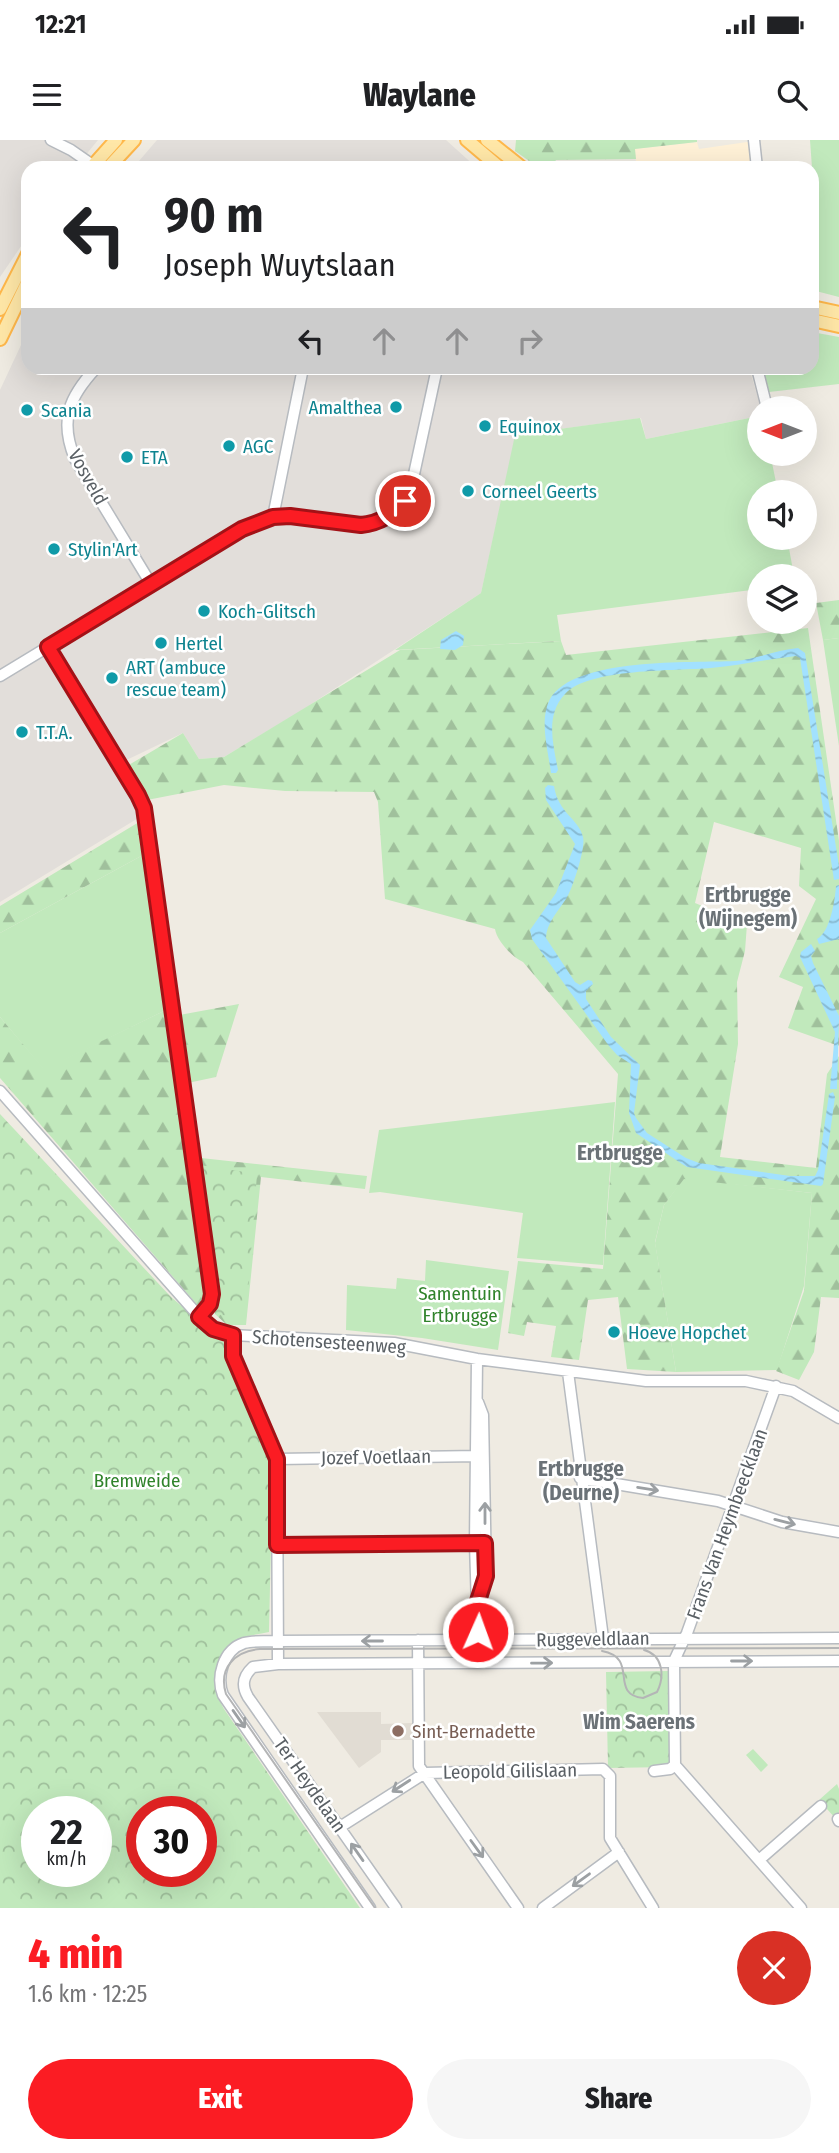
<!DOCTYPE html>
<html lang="en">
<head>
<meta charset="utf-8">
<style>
	body { margin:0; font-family:"Fira Sans Condensed",sans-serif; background:#f6f6f6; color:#202124; height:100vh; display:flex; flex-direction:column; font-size:26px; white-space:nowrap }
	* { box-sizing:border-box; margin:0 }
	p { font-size:23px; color:#757577 }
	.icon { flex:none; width:38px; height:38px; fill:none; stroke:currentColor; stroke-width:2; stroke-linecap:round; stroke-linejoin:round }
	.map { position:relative; height:1768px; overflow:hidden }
	.drawer { display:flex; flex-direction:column; background:#fff; flex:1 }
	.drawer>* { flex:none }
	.top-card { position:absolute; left:21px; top:21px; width:798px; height:214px; border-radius:21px; box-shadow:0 7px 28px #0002; background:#fff; color:#202124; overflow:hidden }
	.needle { width:46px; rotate:270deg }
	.buttons { position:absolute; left:747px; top:256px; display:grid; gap:14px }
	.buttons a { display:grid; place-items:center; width:70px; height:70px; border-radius:50%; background:#fff; box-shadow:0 7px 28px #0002; font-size:35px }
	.speed { position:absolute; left:21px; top:1656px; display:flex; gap:14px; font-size:35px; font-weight:700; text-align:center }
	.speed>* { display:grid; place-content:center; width:91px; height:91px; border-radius:50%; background:#fff; box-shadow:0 7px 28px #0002; line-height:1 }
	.speed small { font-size:18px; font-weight:400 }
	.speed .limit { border:10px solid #d22; background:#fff; color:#111 }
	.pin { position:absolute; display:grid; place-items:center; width:60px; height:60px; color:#fff; margin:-30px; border:4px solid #fff; border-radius:50%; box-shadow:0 2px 7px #0007 }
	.me { position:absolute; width:77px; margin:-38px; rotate:2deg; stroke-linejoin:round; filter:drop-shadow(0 0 5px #0008) }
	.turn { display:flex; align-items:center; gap:24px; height:147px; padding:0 28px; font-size:32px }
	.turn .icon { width:91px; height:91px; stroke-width:2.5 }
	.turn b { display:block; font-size:49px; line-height:60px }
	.lanes { display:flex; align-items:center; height:66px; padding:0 28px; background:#0003; justify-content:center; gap:35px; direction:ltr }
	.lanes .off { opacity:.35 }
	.round { display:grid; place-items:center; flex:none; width:74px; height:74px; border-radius:37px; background:#f6f6f6 }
	.head { display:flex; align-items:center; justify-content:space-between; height:119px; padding:0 28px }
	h1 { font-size:42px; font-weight:800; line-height:52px; color:#fb1c23 }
	.primary-button { display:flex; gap:14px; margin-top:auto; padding:14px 28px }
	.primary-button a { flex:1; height:80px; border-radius:42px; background:#fb1c23; color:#fff; font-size:28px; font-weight:800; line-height:80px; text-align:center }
	.primary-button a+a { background:#f6f6f6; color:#202124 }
	.status { display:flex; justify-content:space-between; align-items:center; height:49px; padding:0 35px; background:#fff; direction:ltr }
	.status svg { height:19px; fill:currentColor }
	header { display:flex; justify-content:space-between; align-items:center; height:91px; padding:0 28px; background:#fff; font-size:32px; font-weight:800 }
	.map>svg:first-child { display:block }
	.commercial { fill:#fff1d7 }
	.industrial { fill:#e2deda }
	.education { fill:#e1dcd3 }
	.green { fill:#c1e9bc }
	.forest { fill:url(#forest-firs) }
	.park { fill:url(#park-crowns); fill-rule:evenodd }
	.water { fill:url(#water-waves) }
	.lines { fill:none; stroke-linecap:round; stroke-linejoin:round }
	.minor-casing { stroke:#b7bbc0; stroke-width:13 }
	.major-casing { stroke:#ffb84b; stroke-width:16 }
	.minor { stroke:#fff; stroke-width:10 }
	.major { stroke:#ffe7a7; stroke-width:12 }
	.tram { stroke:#b4b5b6; stroke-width:2 }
	.oneway { stroke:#9ca0a3 }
	.route-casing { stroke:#a31217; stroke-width:18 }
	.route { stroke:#fb1c23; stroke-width:12 }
	.culture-dot { fill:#0f9aa8; stroke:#fff; stroke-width:2.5 }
	.education-dot { fill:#8d6e63; stroke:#fff; stroke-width:2.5 }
	.labels { text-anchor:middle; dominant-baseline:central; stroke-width:5; stroke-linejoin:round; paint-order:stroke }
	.culture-label { font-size:19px; fill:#0d838f; stroke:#fff; text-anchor:start }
	.street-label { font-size:19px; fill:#5a6065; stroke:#fff }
	.park-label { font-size:19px; fill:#30832b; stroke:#fff }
	.education-label { font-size:19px; fill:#785e54; stroke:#fff; text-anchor:start }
	.neighbourhood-label { font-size:21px; font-weight:bold; fill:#6b7277; stroke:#fff }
</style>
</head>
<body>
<div class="status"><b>12:21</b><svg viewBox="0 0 49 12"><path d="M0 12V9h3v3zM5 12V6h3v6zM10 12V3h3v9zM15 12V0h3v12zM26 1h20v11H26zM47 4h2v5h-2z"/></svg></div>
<header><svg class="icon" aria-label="menu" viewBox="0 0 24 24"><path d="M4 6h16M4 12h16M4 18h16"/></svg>Waylane<svg class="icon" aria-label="search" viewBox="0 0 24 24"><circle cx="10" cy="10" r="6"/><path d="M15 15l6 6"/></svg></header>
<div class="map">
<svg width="839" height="1768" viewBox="0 0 839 1768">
	<defs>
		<pattern id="forest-firs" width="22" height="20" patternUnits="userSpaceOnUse" patternTransform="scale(1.75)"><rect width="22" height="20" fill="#c1e9bc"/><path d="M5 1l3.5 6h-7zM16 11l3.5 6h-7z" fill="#a0c09c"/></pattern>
		<pattern id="park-crowns" width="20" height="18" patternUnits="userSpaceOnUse" patternTransform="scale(1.75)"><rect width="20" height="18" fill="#c1e9bc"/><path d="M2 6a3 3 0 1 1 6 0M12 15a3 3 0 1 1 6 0" fill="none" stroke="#a0c09c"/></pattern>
		<pattern id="water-waves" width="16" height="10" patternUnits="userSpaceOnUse" patternTransform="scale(1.75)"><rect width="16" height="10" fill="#a2e1ff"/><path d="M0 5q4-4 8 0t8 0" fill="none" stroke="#87bad2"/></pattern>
	</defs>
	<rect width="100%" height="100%" fill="#efebe2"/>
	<path class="commercial" d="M754 1 757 28H637L634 9 697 2 699 9Z"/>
	<path class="industrial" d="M0 0H98L75 28H28V96L0 137Z
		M157 0H446L477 28H133Z
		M28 190V228H749L761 268 759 276 646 299 641 278 516 295 481 453 299 572 224 617 199 619 183 593 116 625 140 677 0 762V250Z"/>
	<path class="education" d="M317 1572H381V1584L412 1583V1600H381V1612L359 1628Z"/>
	<path class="green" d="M810 0H839V157L812 150V83H816Z
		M812 192 839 197V244L769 252 763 228H812Z
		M759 276 760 313H770L778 352H760V397H787L794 436H760L759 449 557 475 561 501 395 510 481 453 515 295 640 278 646 299Z
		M839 498V606L823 500Z
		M143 715 168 869 44 930 0 877V793Z
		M615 962 603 1125 517 1118 523 1073 380 1052 369 1053 379 990Z
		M684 1038 812 1053 804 1146 777 1230 676 1232 655 1103 664 1065Z
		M426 1120 509 1131 498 1210 422 1198 346 1190 347 1145 396 1149 397 1138 425 1141Z
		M753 1609 768 1625 761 1632 746 1615Z"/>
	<path class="forest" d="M516 0H697V2L635 9 636 19 556 20 551 28H539L515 11Z
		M839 460V498L823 500 816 463Z
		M808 488 839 701V906L788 888 803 847 779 837 816 759 799 746 801 708 714 682 695 763 747 784 745 811 737 842 738 904 720 1017 816 1028 827 934 839 916V1158L821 1157 814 1212 799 1240 776 1231 804 1151 812 1053 684 1039 664 1065 655 1102 676 1232 627 1229 618 1157 588 1160 579 1220 551 1217 556 1186 527 1182 524 1196 508 1193 518 1121 603 1129 618 934 523 822C512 817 497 801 495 789L385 759 378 662 374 652 285 651 224 645 147 660 127 626 183 593 199 619 224 617 400 510 561 501 566 515Z
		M139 682 143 715 0 793V766Z
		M239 864 216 937 183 944 174 876Z
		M168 869 209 1155 208 1162 200 1168 0 938V877L44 929Z
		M192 1017 367 1036 365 1049 261 1037 246 1185H227L215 1174Z"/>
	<path class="park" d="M0 974 171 1157 226 1204 273 1312 269 1492C260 1494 250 1495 242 1498 211 1509 211 1545 224 1569L360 1768H0ZM37 1671H96V1731H37ZM142 1671H201V1731H142Z
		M200 1025 257 1034 246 1178 215 1174Z
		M669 1531V1627L608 1628 606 1532Z
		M837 1644 839 1649V1677L835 1678 819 1660Z"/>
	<path class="water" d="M456 491 464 496 463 505 455 510 440 509 441 500Z
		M798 508 805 513 839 726V739L834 740 800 518 796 516C768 519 740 525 711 528 676 531 588 528 565 554 545 575 553 604 558 630L556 633H551C548 610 539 580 550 559 574 517 692 523 735 521 756 519 777 510 798 508Z
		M548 645 554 646C558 673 579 679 583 697 586 708 572 750 566 759 558 771 546 784 546 798L575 842 580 845 588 840 592 841 593 844 586 851V859L611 897 640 925 634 973 636 978 647 993 686 1018 699 1023 790 1036H815L818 1030 829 954 833 952 835 957 823 1044 821 1046 687 1027 682 1024 636 993 629 973 631 924 617 915 609 906 532 799 530 790 556 753 575 704 546 660 545 648Z
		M839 745V799L819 804 817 799C830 792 835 761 836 746Z
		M811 804 815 811 811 816 813 823 839 876 837 949H830L835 892 800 817 801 812Z"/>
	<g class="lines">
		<defs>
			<path id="minor" d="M51 0 71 10 97 28
				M754 0 757 28
				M96 228C69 257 59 280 75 319L151 444
				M757 228 767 268
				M273 377 303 228
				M48 507 139 655 145 673 212 1154 210 1165 199 1176
				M0 536 242 389C257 383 272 376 289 376 338 376 383 406 411 348L437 228
				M0 951 189 1165C202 1180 214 1191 233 1195L394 1203 477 1219 646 1241H746L793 1251 839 1278
				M233 1195V1216L277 1319 278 1524
				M477 1219 475 1403 478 1500
				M568 1232 603 1498
				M478 1262 483 1275 486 1436 480 1455
				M277 1319 479 1316
				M580 1338 718 1361 782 1382 839 1392
				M277 1405 480 1403
				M418 1500 419 1626 518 1768
				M674 1521 687 1493 776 1246
				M674 1521 675 1625
				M675 1625 801 1768
				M654 1631 670 1629 675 1625
				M838 1679 839 1681
				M340 1687 425 1633 603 1629 610 1636V1698L653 1768
				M759 1720 821 1666
				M370 1768 223 1555C216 1537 223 1510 244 1503 254 1500 268 1502 278 1501L839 1498
				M396 1768 248 1557C241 1545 243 1536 253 1527L278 1524 839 1521
				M543 1768 619 1712"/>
			<path id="major" d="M467 0 500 28
				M487 0 522 28
				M91 28 116 0
				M108 28 134 0
				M812 167 839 173
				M0 169 28 114
				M812 180 839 186
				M0 199 28 141"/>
		</defs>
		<use href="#minor" class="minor-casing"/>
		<use href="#major" class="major-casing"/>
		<use href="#minor" class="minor"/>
		<use href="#major" class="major"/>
		<path class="tram" d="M602 1511C640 1518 608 1554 643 1558L657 1552C665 1536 663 1515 644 1510
			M375 1768 226 1554C218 1528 235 1511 260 1509L839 1508"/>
	</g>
	<defs><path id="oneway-shaft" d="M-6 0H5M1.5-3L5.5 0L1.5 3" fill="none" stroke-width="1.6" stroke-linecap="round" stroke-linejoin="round" transform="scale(1.75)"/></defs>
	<g class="oneway">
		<use href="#oneway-shaft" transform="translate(648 1349) rotate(9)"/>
		<use href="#oneway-shaft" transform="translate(485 1373) rotate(-90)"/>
		<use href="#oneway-shaft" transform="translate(785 1382) rotate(14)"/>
		<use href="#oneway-shaft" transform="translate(372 1501) rotate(180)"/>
		<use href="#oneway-shaft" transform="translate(742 1521)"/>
		<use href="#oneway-shaft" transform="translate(542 1523) rotate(-1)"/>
		<use href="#oneway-shaft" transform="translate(239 1579) rotate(55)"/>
		<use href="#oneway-shaft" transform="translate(401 1646) rotate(147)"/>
		<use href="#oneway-shaft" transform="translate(477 1709) rotate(54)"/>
		<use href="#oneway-shaft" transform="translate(357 1712) rotate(-125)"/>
		<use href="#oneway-shaft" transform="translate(581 1740) rotate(144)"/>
	</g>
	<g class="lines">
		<defs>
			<path id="route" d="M405 361C392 375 380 383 361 385L290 376 273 377 242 389 48 507 138 655 144 668 212 1154 210 1164 199 1177 213 1189 233 1195V1216L277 1319V1405L485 1403 486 1436 477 1464 478 1492"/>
		</defs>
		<use href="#route" class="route-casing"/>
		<use href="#route" class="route"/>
	</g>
	<g class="culture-dot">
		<circle cx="396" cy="267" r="7"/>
		<circle cx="27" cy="270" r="7"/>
		<circle cx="485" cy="286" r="7"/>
		<circle cx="229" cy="306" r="7"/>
		<circle cx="127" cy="317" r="7"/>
		<circle cx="468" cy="351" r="7"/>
		<circle cx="54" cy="409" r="7"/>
		<circle cx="204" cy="471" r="7"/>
		<circle cx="161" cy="503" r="7"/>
		<circle cx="112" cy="538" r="7"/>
		<circle cx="22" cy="592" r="7"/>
		<circle cx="614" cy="1192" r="7"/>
	</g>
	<circle class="education-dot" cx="398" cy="1591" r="7"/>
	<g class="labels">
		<g class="culture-label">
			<text x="382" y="267" text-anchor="end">Amalthea</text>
			<text x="41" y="270">Scania</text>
			<text x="499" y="286">Equinox</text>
			<text x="243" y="306">AGC</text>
			<text x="141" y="317">ETA</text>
			<text x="482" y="351">Corneel Geerts</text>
			<text x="68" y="409">Stylin'Art</text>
			<text x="218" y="471">Koch-Glitsch</text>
			<text x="175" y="503">Hertel</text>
			<text x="126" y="527">ART (ambuce<tspan x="126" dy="22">rescue team)</tspan></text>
			<text x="36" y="592">T.T.A.</text>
			<text x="628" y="1192">Hoeve Hopchet</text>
		</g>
		<g class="street-label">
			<text transform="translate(88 337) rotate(61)">Vosveld</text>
			<text transform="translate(329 1202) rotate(4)">Schotensesteenweg</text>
			<text transform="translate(376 1317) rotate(-1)">Jozef Voetlaan</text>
			<text transform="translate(727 1384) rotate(-70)">Frans Van Heymbeecklaan</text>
			<text transform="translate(593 1499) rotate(-1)">Ruggeveldlaan</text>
			<text transform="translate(510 1631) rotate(-1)">Leopold Gilislaan</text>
			<text transform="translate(310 1645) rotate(55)">Ter Heydelaan</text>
		</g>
		<g class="park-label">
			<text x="460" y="1153">Samentuin<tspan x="460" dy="22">Ertbrugge</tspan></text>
			<text x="137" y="1340">Bremweide</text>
		</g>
		<g class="education-label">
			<text x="412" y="1591">Sint-Bernadette</text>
		</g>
		<g class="neighbourhood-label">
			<text x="748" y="755">Ertbrugge<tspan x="748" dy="24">(Wijnegem)</tspan></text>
			<text x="620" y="1013">Ertbrugge</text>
			<text x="581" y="1329">Ertbrugge<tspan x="581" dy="24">(Deurne)</tspan></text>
			<text x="639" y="1582">Wim Saerens</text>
		</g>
	</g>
</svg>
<div class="buttons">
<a><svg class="needle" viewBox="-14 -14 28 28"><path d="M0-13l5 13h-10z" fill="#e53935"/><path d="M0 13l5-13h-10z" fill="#757577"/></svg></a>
<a><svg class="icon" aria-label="sound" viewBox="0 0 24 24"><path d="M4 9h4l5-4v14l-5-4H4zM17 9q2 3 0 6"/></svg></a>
<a><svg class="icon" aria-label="layers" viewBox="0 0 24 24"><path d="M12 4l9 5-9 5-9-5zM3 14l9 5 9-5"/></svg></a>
</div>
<div class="speed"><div>22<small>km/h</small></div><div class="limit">30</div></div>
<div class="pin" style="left:405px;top:361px;background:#d93025"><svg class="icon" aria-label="arrive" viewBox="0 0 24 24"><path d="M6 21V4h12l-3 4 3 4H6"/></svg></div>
<svg class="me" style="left:478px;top:1492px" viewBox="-20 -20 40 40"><circle r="17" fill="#fb1c23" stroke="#fff" stroke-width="3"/><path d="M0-11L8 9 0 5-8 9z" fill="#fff"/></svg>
<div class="top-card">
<div class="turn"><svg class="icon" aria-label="left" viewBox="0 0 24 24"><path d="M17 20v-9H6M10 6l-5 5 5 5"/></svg><div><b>90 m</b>Joseph Wuytslaan</div></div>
<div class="lanes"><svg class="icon" aria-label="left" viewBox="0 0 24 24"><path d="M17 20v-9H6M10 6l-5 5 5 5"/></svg><svg class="icon off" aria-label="ahead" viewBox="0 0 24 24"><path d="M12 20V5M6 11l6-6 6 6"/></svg><svg class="icon off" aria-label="ahead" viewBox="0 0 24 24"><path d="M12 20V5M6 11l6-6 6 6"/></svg><svg class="icon off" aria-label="right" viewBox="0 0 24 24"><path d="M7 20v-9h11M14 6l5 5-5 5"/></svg></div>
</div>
</div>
<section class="drawer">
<div class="head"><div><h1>4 min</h1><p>1.6 km · 12:25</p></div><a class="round" style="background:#d93025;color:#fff"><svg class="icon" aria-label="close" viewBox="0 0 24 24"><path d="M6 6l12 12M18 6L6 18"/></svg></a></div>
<div class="primary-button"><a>Exit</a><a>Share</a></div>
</section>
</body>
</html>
